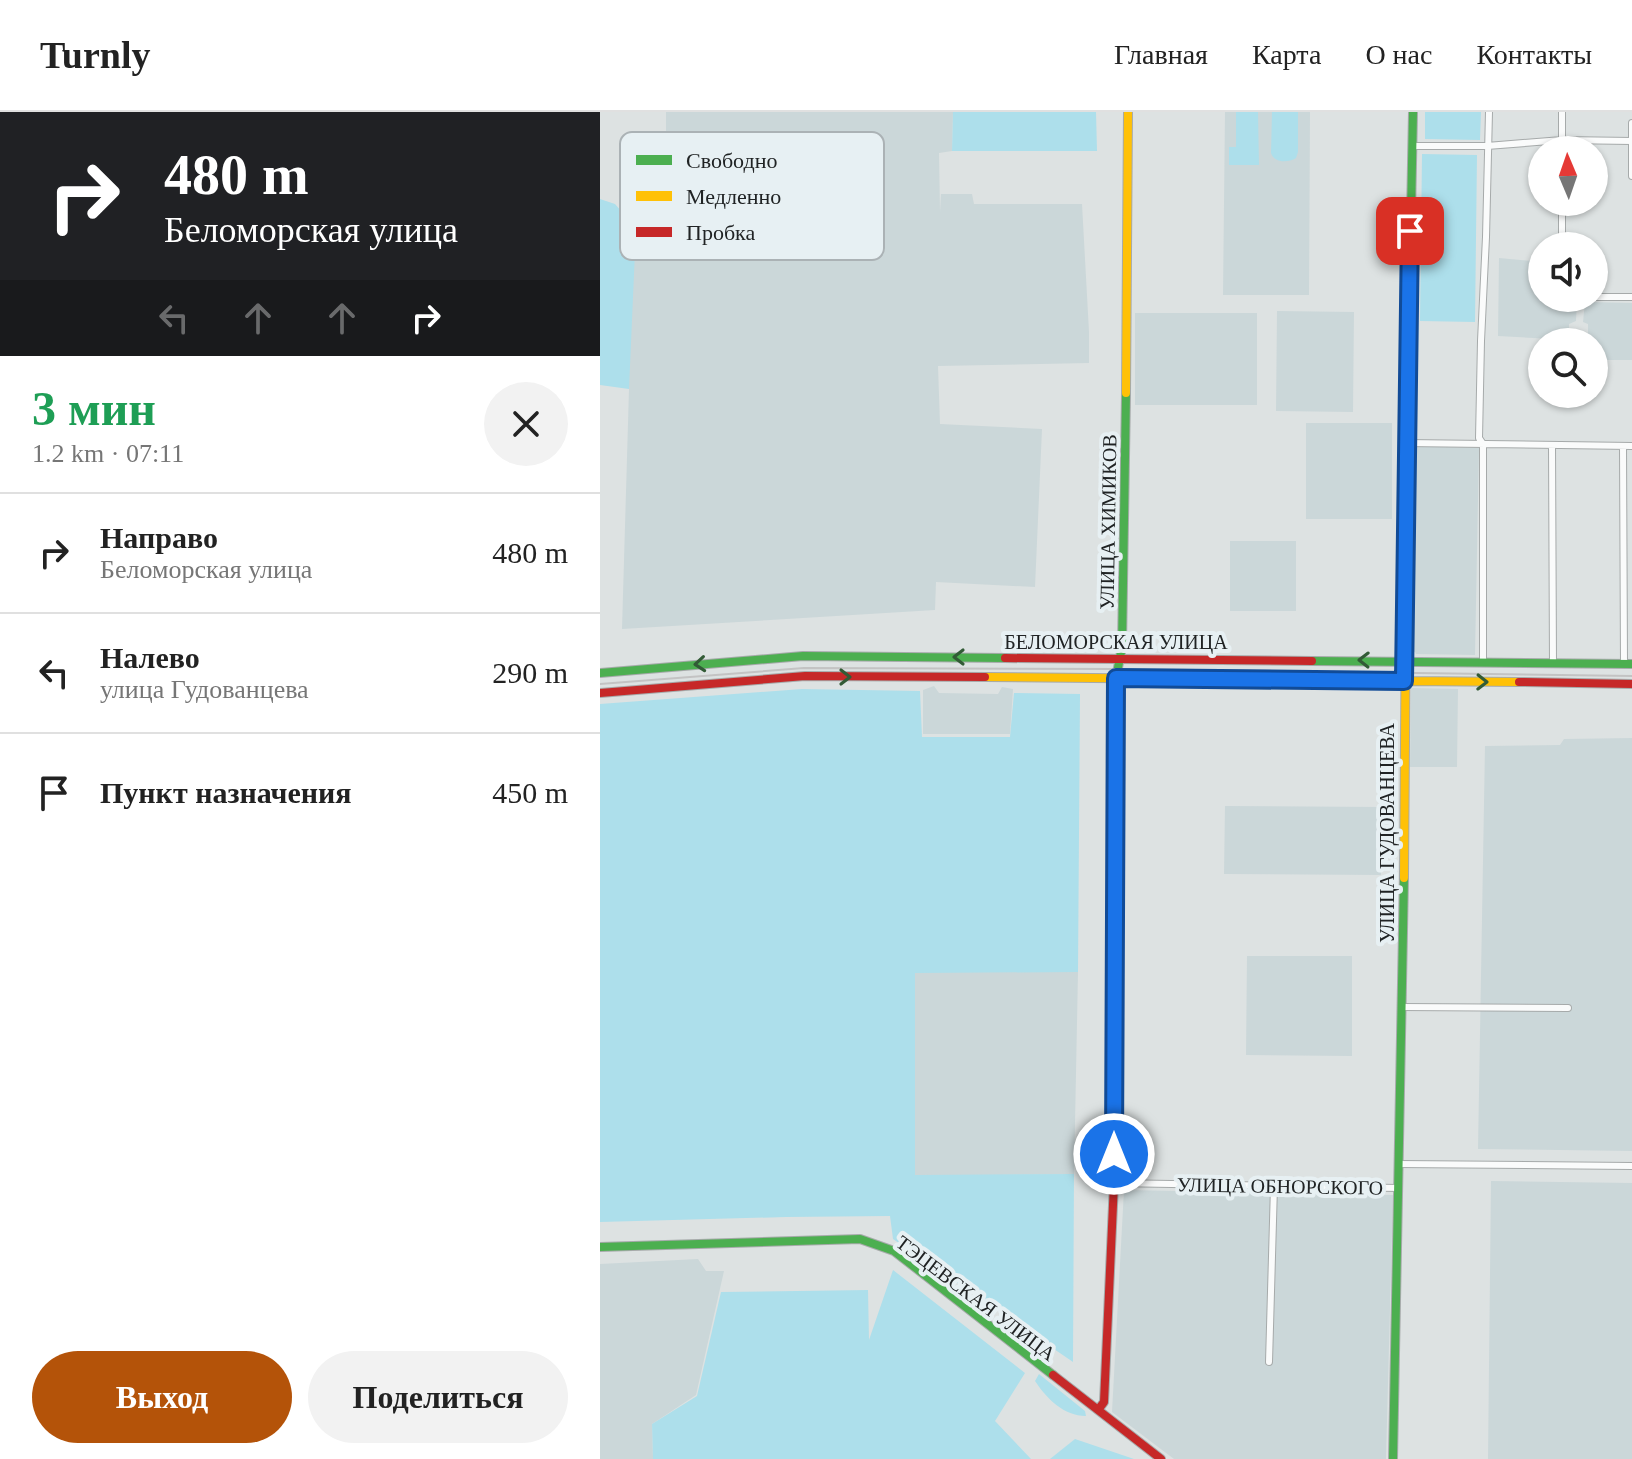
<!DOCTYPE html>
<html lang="ru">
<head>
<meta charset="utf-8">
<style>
	body { margin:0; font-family:Georgia,serif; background:#f2f2f2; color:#222; height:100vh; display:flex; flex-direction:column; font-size:30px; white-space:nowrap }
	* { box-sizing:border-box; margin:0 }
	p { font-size:26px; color:#767676 }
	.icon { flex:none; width:44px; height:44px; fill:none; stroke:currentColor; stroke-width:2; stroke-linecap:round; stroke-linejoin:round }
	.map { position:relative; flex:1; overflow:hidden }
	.sheet { display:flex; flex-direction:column; background:#fff; width:600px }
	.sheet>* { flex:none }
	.banner { background:#202124; color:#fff; overflow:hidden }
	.needle { width:52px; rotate:358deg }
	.fabs { position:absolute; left:928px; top:24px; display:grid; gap:16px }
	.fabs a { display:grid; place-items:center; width:80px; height:80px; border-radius:50%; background:#fff; box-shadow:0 2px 6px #0004; font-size:40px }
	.pin { position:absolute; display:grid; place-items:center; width:68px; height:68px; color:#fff; margin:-34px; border-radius:16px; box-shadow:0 4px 12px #0006 }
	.me { position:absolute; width:88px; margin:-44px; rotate:0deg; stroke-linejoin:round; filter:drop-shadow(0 0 6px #0008) }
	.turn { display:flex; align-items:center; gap:28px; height:168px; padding:0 32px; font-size:36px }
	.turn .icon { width:104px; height:104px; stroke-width:2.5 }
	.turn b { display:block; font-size:56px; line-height:68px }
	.lanes { display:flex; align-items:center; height:76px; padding:0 32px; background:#0003; justify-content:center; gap:40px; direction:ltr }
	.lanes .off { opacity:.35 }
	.round { display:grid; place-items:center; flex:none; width:84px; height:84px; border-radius:42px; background:#f2f2f2 }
	.headline { display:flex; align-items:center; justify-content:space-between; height:136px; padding:0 32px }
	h1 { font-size:48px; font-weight:700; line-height:60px; color:#1e9e55 }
	.action { display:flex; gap:16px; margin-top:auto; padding:16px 32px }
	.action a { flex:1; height:92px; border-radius:48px; background:#b45309; color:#fff; font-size:32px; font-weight:700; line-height:92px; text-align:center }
	.action a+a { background:#f2f2f2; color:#222 }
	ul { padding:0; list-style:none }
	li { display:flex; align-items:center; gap:24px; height:120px; padding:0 32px; border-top:2px solid #e0e0e0 }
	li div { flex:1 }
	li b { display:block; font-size:30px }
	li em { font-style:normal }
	header { display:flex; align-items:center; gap:48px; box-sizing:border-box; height:112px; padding:0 40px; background:#fff; border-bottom:2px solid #e0e0e0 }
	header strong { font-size:38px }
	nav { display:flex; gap:44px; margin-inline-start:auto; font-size:28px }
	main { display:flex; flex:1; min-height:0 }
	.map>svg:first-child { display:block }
	.built { fill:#cbd7d9 }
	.green { fill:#addfeb }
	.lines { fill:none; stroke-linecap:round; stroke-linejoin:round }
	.street-casing { stroke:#a6aaaa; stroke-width:8 }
	.fast-casing { stroke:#a6aaaa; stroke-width:10 }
	.slow-casing { stroke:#a6aaaa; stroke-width:10 }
	.jam-casing { stroke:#a6aaaa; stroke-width:10 }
	.street { stroke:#fafbfb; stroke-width:6 }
	.fast { stroke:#4caf50; stroke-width:8 }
	.slow { stroke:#ffc107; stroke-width:8 }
	.jam { stroke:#c62828; stroke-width:8 }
	.tram { stroke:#c3c3c3; stroke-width:2 }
	.oneway { stroke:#325b36 }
	.route-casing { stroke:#114b97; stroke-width:20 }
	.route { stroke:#1a73e8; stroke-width:14 }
	.labels { text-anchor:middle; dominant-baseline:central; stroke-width:8; stroke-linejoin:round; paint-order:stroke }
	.street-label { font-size:20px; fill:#202324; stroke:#e7f0f3 }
	.key { fill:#e7f0f3; stroke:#abb2b5; stroke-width:2 }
	.key-label { font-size:22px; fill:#202324 }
</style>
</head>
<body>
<header>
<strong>Turnly</strong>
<nav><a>Главная</a><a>Карта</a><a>О нас</a><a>Контакты</a></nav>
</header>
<main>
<section class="sheet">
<div class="banner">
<div class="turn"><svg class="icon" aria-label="right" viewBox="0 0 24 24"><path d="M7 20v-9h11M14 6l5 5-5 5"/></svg><div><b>480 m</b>Беломорская улица</div></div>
<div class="lanes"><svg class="icon off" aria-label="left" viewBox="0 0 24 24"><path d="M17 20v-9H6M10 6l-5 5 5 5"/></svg><svg class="icon off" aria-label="ahead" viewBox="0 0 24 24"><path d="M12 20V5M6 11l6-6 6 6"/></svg><svg class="icon off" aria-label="ahead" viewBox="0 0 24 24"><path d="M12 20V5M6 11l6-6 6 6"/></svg><svg class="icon" aria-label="right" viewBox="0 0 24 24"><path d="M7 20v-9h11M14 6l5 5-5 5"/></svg></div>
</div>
<div class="headline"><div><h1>3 мин</h1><p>1.2 km · 07:11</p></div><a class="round"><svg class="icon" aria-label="close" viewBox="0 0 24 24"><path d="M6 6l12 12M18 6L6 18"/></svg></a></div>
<ul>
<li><svg class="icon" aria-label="right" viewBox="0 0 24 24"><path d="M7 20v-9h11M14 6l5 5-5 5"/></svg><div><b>Направо</b><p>Беломорская улица</p></div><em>480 m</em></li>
<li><svg class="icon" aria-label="left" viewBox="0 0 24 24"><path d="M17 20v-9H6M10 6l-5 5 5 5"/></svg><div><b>Налево</b><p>улица Гудованцева</p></div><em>290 m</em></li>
<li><svg class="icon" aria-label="arrive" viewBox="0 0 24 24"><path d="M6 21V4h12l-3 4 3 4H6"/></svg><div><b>Пункт назначения</b></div><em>450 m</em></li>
</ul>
<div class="action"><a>Выход</a><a>Поделиться</a></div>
</section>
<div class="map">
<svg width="1032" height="1347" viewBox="0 0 1032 1347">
	<rect width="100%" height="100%" fill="#dde2e2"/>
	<path class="built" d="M66 0H353L352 39 339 41 340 100 341 82H372L374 92H482L489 220V251L338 254 340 312 442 317 435 475 336 470 335 498 22 517 29 277 28 51 66 49Z
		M625 0H710L709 183H623Z
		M899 146 942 150V186H977L976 209 969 212V228L898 224Z
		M985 190 1032 191V248H994V230H988V212L983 210Z
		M677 199 754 200 753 300 676 299Z
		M535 201H657V293H535Z
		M706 311H792V407H706Z
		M814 334 879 336 875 543 816 542 815 540 809 539 811 407 812 406Z
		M630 429H696V499H630Z
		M334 574 339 581 398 582 402 575 413 577 410 622H323V578Z
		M811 576 858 577 857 655H810Z
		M1032 626V1039L878 1037 885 634 960 633 964 627Z
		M625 694 781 695V763L624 762Z
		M647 844H752V944L646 943Z
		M315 860H478L474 1062 315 1064Z
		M891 1069 1032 1071V1347H888Z
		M524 1078 793 1083 786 1347H574L512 1300Z
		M98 1147 106 1159H124L96 1283 52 1312 53 1347H0V1152Z"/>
	<path class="green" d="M353 0H496L497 39H352Z
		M636 0H658L659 53H629V35H636Z
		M672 0H698V40L696 46C688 51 674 51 671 41Z
		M825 0H881L880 28 825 27Z
		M822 42 877 43 875 210 820 209Z
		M0 87 15 92 36 116 29 277 0 273Z
		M202 577 320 579 322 625H410L414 581 480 582 478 860 315 861V1063L474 1062 473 1250 293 1127 290 1104 186 1105 0 1110V592Z
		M293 1158 425 1261 395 1309 431 1347H53L52 1312 97 1284 121 1180 268 1178 269 1228Z
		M439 1262 485 1299 486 1304C464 1304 447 1287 435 1269Z
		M475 1327 534 1347H450Z"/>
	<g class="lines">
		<defs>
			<path id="street" d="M1032 11V64
				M812 34H887L962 28 1032 29
				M962 38V0
				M962 90V134
				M994 185H1032
				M806 331 1032 334
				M952 333 953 551
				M1023 334 1024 552
				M883 550V332L879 326 881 229 886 125 889 0
				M801 895 968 896
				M798 1052 1032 1054
				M514 1071 798 1076
				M669 1250 674 1074"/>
			<path id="fast" d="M811 103 813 0
				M712 549 1032 552
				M0 561 203 544 405 546
				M515 812 516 566 522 535 526 281
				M0 1135 260 1127 294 1139 453 1263
				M793 1347 804 766"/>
			<path id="slow" d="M526 281 528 0
				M385 565 919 570
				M804 766 808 216 811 103"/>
			<path id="jam" d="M405 546 712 549
				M919 570 1032 572
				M0 581 205 564 385 565
				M453 1263 561 1347
				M498 1298 504 1290 514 1071 515 812"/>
		</defs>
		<use href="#street" class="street-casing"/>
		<use href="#fast" class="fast-casing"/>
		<use href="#slow" class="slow-casing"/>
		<use href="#jam" class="jam-casing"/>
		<use href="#street" class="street"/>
		<use href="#fast" class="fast"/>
		<use href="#slow" class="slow"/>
		<use href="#jam" class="jam"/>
		<path class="tram" d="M0 572 204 556 518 557 1032 564"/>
	</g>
	<defs><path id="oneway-chevron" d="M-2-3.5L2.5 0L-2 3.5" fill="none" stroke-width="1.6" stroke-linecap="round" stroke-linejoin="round" transform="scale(2)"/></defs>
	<g class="oneway">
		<use href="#oneway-chevron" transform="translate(359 545) rotate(-180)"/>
		<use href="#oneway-chevron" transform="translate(764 548) rotate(-179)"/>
		<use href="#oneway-chevron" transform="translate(100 552) rotate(175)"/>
		<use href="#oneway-chevron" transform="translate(245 565)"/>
		<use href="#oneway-chevron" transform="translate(882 570) rotate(1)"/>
	</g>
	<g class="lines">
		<defs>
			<path id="route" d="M514 1042 516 566 804 569 810 119"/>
		</defs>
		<use href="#route" class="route-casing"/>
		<use href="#route" class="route"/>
	</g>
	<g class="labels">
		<g class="street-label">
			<text transform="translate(508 410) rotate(-89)">УЛИЦА ХИМИКОВ</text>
			<text x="516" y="530">БЕЛОМОРСКАЯ УЛИЦА</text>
			<text transform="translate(787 721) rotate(-90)">УЛИЦА ГУДОВАНЦЕВА</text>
			<text transform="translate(680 1074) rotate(1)">УЛИЦА ОБНОРСКОГО</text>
			<text transform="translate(376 1186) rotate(37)">ТЭЦЕВСКАЯ УЛИЦА</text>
		</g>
	</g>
	<rect x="20" y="20" width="264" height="128" rx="12" class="key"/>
	<rect x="36" y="43" width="36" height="10" fill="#4caf50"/>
	<rect x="36" y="79" width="36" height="10" fill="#ffc107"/>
	<rect x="36" y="115" width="36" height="10" fill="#c62828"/>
	<g class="key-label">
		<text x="86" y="56">Свободно</text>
		<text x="86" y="92">Медленно</text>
		<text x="86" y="128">Пробка</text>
	</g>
</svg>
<div class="fabs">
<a><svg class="needle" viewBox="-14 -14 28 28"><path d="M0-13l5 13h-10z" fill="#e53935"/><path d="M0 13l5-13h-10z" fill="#767676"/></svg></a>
<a><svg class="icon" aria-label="sound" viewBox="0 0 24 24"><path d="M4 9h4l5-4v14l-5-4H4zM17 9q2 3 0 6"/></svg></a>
<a><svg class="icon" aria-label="search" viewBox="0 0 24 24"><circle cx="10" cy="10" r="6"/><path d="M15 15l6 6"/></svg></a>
</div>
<div class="pin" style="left:810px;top:119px;background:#d93025"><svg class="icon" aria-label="arrive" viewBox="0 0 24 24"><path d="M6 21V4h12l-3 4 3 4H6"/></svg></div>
<svg class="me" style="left:514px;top:1042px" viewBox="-20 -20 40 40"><circle r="17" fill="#1a73e8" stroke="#fff" stroke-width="3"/><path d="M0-11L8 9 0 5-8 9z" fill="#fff"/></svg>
</div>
</main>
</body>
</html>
